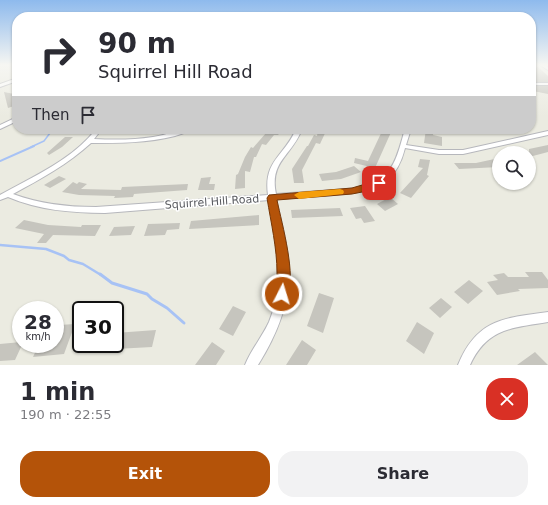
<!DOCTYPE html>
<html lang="en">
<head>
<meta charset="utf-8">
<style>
	body { margin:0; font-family:"DejaVu Sans",sans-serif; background:#f2f2f3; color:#2b2b33; height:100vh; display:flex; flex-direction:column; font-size:15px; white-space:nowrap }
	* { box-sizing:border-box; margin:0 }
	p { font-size:13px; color:#7c7c81 }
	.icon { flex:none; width:22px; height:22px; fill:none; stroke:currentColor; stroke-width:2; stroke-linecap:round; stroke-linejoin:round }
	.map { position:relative; height:365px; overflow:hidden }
	.side { display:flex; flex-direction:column; background:#fff; flex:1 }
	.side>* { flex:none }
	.banner { position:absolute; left:12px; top:12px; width:524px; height:122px; border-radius:16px; box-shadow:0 1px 3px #0004; background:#fff; color:#2b2b33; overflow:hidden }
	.tools { position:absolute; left:492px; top:146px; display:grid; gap:8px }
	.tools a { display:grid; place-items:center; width:44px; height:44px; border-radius:50%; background:#fff; box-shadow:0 1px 3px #0004; font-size:20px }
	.speed { position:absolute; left:12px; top:301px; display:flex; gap:8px; font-size:20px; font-weight:700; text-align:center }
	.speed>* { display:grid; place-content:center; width:52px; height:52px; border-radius:50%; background:#fff; box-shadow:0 1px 3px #0004; line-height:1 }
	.speed small { font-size:10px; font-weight:400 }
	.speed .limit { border:2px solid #111; border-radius:6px; background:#fff; color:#111 }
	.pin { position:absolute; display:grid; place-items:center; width:34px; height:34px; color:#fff; margin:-17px; border-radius:8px; box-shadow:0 2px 6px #0006 }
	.me { position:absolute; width:44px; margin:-22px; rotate:5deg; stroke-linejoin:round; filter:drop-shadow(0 0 3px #0008) }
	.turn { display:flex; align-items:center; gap:14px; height:84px; padding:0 20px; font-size:18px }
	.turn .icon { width:52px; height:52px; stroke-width:2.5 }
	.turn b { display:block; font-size:28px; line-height:34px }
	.then { display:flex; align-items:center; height:38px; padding:0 20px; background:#0003; gap:8px; font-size:15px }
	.round { display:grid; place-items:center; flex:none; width:42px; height:42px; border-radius:16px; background:#f2f2f3 }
	.summary { display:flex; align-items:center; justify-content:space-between; height:68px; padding:0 20px }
	h1 { font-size:24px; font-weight:600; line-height:30px }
	.primary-button { display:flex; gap:8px; margin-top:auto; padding:8px 20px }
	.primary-button a { flex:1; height:46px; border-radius:16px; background:#b45309; color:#fff; font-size:16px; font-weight:600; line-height:46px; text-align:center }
	.primary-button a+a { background:#f2f2f3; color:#2b2b33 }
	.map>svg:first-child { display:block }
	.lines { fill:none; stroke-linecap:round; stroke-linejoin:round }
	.stream-far3 { stroke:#a7c2f5; stroke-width:1.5 }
	.stream-far2 { stroke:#a7c2f5; stroke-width:2 }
	.stream-far1 { stroke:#a7c2f5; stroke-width:2.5 }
	.stream { stroke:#a7c2f5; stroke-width:3 }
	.building { fill:#c6c5be }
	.minor-casing { stroke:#b6b7bc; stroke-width:2 }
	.minor { fill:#fff; fill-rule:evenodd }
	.route { fill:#b45309; stroke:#753606 }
	.slow { fill:#f59e0b }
	.labels { text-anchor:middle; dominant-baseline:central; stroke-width:3; stroke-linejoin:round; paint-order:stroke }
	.street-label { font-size:11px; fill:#595b60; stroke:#fff }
</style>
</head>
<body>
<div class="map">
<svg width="548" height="365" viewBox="0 0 548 365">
	<rect width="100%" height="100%" fill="#ebebe1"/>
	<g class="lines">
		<path class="stream-far3" d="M31 147 44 141 53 129"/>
		<path class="stream-far2" d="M0 161 34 146"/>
		<path class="stream-far1" d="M0 245 46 249 64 256 69 260 83 264 101 275"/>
		<path class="stream" d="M100 274 112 283 147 294 152 299 167 308 184 323"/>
	</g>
	<path class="building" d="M531 67H538L548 76V82H531Z
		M531 86H548V94L533 91 531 89Z
		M4 92 14 94 17 105 8 108Z
		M260 129H283L278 135H274L266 145 262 144 256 157H254L250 172 245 171V188L235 189 236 175 238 174 245 157 251 147 253 148 266 133 260 132Z
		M318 129H327L320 144 316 143 302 170 304 183H294L292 169 307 146H308L314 135 317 136Z
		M383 129 392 130 375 168 354 163 355 158 368 161Z
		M426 129H434L433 135 442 137V146L424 143Z
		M65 137H73L62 147 49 155 47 153Z
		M548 145V152L529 157V149Z
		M499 158V167L459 169 454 163H476Z
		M420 159 430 160 427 175 429 176 411 198 400 193 423 168 418 167Z
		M354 166 361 172 341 179 322 181 319 174 336 172Z
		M59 176 66 179 50 188 44 185Z
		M211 177 209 184H215L214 190H198L201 178Z
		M73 182 77 184 79 182 87 184 81 189 121 190 122 187 188 184 187 190 134 194 133 197 114 198 115 196 79 195 62 192Z
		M390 197 398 204 385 211 377 204Z
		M365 206 375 221 364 223 361 218 356 219 350 208Z
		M340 208 343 216 292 218 291 210Z
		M259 215V225L189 229 191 221Z
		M24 220 48 225 81 227 82 225H101L95 236 53 235 46 243H37L44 234 15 228Z
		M180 223 179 229 167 230 165 235 144 236 148 224Z
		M135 226 131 235 109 236 114 227Z
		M525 272H542L548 280V288L518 289 520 291 497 295 487 282 498 280 493 275 504 273 508 277H529Z
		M469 280 483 291 468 304 454 292Z
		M319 293 334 298 323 333 307 326Z
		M441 298 452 307 440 318 429 308Z
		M233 306 246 312 233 336 219 329Z
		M417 322 434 333 424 354 406 341Z
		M75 324 64 354 33 357 39 344H55V333L59 325Z
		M156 330 152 347 79 351 82 344H115V333Z
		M302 340 316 350 307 365H286Z
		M21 342V347L15 360 0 361V344Z
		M212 342 225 351 216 365H195Z
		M535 352 548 365H517Z"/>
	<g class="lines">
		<defs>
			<path id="minor" d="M13 65H17V69H16Z
				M540 65H545L548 67V70Z
				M17 78V81L0 87V84Z
				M531 83H548V85H531Z
				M17 117V121L0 129V125Z
				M96 129H102L94 139C114 140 134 140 153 137 167 135 179 129 193 129 188 132 181 134 175 136 147 143 119 143 91 143 68 164 41 179 13 194 40 204 67 207 96 207L268 195C263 160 285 156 296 129H302C292 156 269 161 276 194 290 193 304 192 319 191 342 189 375 191 390 169 398 158 401 142 405 129H411L406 145 439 150H463L548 131V135L463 154H439L405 148C402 160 397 172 387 180 370 194 344 194 323 196 307 197 292 198 276 199 282 224 289 250 289 276 288 308 275 338 258 365H245C251 350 262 337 269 322 286 281 277 242 269 200L105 213C71 213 39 210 8 197L0 200V195C34 176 72 160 96 129Z
				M548 312V322C512 328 487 328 470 365H458C477 319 504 318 548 312Z"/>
		</defs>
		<use href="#minor" class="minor-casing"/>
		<use href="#minor" class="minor"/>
	</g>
	<linearGradient id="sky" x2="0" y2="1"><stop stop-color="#8ebaed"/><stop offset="0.56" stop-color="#f6f6f2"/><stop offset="1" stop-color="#f6f6f2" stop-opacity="0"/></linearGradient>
	<rect width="548" height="116" fill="url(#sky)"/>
	<path class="route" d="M379 180 384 183 382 185 367 191 352 194 277 200C282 225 297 276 287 298L282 300 277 298C274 291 278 282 277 273 277 248 271 223 267 198L269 195 352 188Z"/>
	<path class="slow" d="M340 189 343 190 344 192 343 194 299 199 294 195 299 192Z"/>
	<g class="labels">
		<g class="street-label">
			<text transform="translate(212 202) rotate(-4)">Squirrel Hill Road</text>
		</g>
	</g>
</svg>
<div class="tools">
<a><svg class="icon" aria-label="search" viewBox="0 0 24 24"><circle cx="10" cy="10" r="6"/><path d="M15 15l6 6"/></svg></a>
</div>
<div class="speed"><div>28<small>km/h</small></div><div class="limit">30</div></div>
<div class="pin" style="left:379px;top:183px;background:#d93025"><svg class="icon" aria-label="arrive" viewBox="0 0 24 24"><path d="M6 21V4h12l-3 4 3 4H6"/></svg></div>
<svg class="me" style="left:282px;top:294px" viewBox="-20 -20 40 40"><circle r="17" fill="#b45309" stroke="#fff" stroke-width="3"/><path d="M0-11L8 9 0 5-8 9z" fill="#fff"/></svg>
<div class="banner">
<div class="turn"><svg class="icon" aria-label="right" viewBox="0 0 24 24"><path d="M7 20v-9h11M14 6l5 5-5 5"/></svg><div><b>90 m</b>Squirrel Hill Road</div></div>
<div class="then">Then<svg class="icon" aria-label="arrive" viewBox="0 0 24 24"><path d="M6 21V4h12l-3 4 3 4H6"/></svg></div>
</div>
</div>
<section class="side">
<div class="summary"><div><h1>1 min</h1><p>190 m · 22:55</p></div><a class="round" style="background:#d93025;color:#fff"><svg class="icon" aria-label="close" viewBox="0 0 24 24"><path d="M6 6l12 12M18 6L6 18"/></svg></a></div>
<div class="primary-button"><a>Exit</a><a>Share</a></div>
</section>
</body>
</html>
